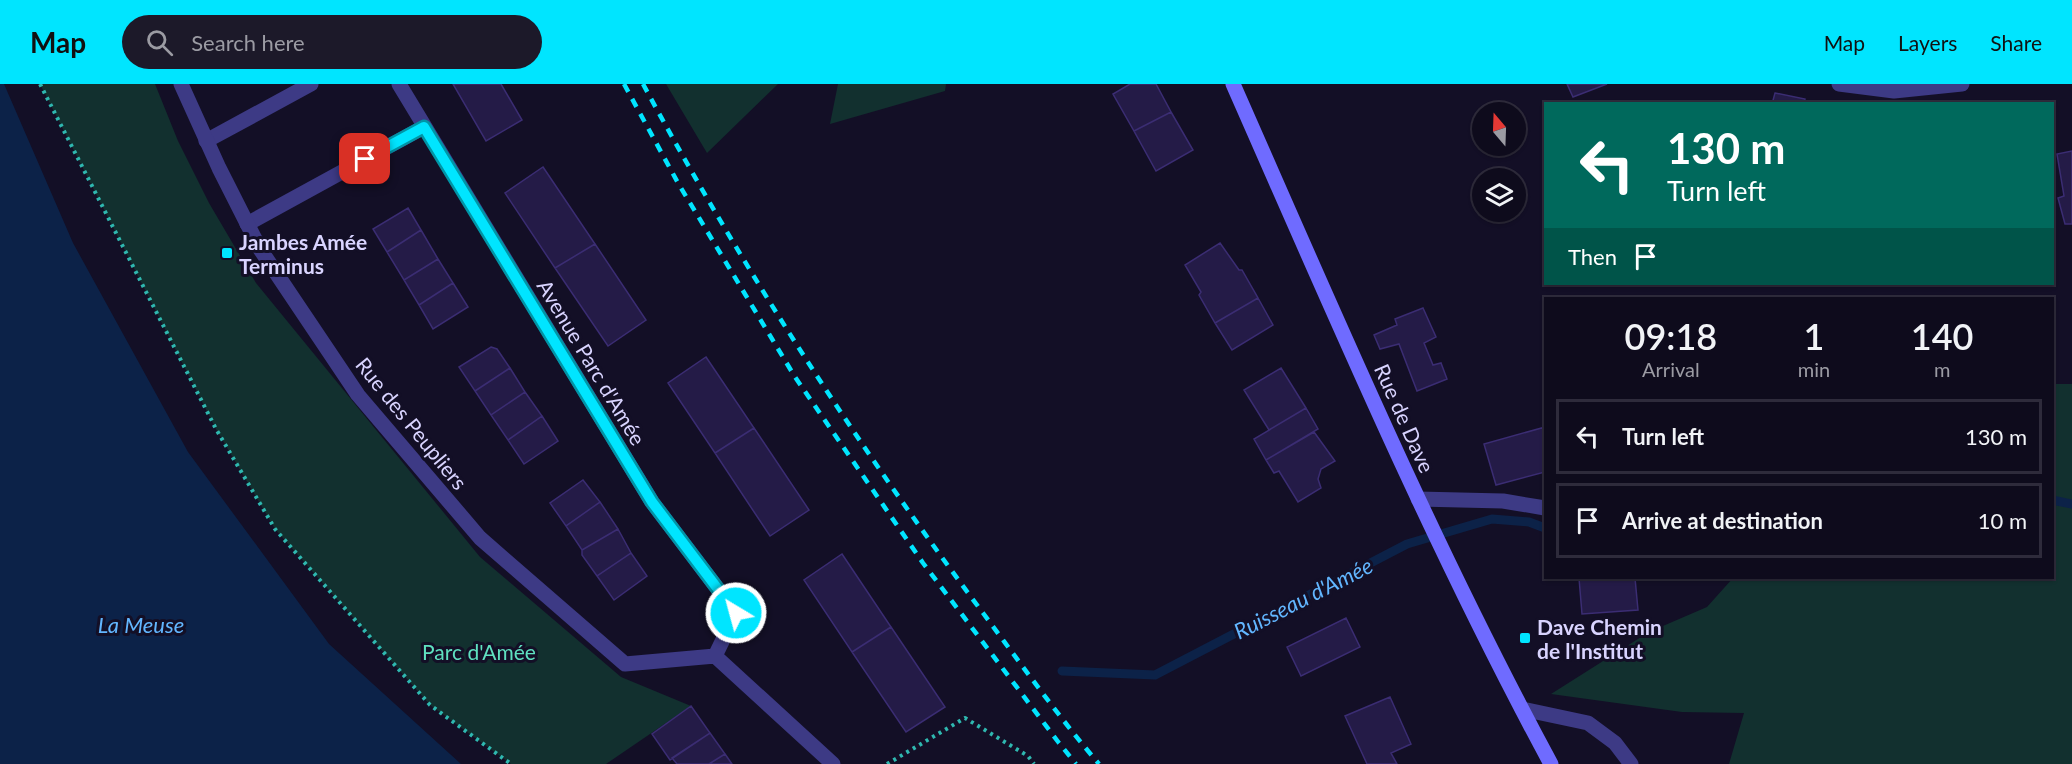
<!DOCTYPE html>
<html lang="en">
<head>
<meta charset="utf-8">
<style>
	body { margin:0; font-family:Lato,sans-serif; background:#1c1929; color:#f1f3f6; height:100vh; display:flex; flex-direction:column; font-size:22px; white-space:nowrap }
	* { box-sizing:border-box; margin:0 }
	p { font-size:20px; color:#9b9ba3 }
	.icon { flex:none; width:33px; height:33px; fill:none; stroke:currentColor; stroke-width:2; stroke-linecap:round; stroke-linejoin:round }
	.map { position:relative; flex:1; overflow:hidden }
	.details { position:absolute; left:1544px; top:213px; width:510px; height:282px; display:flex; flex-direction:column; background:#0e0b1c; border-radius:0px; box-shadow:0 2px 4px #0004,0 0 0 2px #2e2b3b }
	.details>* { flex:none }
	.guide { position:absolute; left:1544px; top:18px; width:510px; height:183px; border-radius:0px; box-shadow:0 2px 4px #0004,0 0 0 2px #2e2b3b; background:#00695c; color:#fff; overflow:hidden }
	.needle { width:39px; rotate:341deg }
	.fabs { position:absolute; left:1472px; top:18px; display:grid; gap:12px }
	.fabs a { display:grid; place-items:center; width:54px; height:54px; border-radius:50%; background:#0e0b1c; box-shadow:0 2px 4px #0004,0 0 0 2px #2e2b3b; font-size:30px }
	.pin { position:absolute; display:grid; place-items:center; width:51px; height:51px; color:#fff; margin:-26px; border-radius:12px; box-shadow:0 3px 9px #0006 }
	.me { position:absolute; width:66px; margin:-33px; rotate:323deg; stroke-linejoin:round; filter:drop-shadow(0 0 4px #0008) }
	.turn { display:flex; align-items:center; gap:21px; height:126px; padding:0 24px; font-size:27px }
	.turn .icon { width:78px; height:78px; stroke-width:2.5 }
	.turn b { display:block; font-size:42px; line-height:51px }
	.then { display:flex; align-items:center; height:57px; padding:0 24px; background:#0003; gap:12px; font-size:22px }
	.eta { display:flex; justify-content:space-evenly; align-items:center; height:102px; text-align:center }
	.eta b { font-size:36px; font-weight:600; line-height:42px }
	ul { padding:0; list-style:none }
	li { display:flex; align-items:center; gap:18px; height:75px; margin:0 12px 9px; padding:0 12px; border:3px solid #2e2b3b; border-radius:0px }
	li div { flex:1 }
	li b { display:block; font-size:22px }
	li em { font-style:normal }
	header { display:flex; align-items:center; gap:36px; box-sizing:border-box; height:84px; padding:0 30px; background:#00e5ff; color:#111 }
	header strong { font-size:28px }
	nav { display:flex; gap:33px; margin-inline-start:auto; font-size:21px }
	.search { width:420px; height:54px; background:#1c1929; display:flex; align-items:center; gap:15px; box-sizing:border-box; padding:0 21px; border-radius:33px; color:#9b9ba3; font-size:22px }
	.map>svg:first-child { display:block }
	.green { fill:#12302f }
	.water { fill:#0c2248 }
	.lines { fill:none; stroke-linecap:round; stroke-linejoin:round }
	.stream { stroke:#0c2248; stroke-width:9 }
	.building { fill:#241b47; stroke:#3b2d73; stroke-width:1.5 }
	.path { stroke:#2fb8b0; stroke-width:4; stroke-dasharray:3 4.5; stroke-linecap:butt }
	.lane { stroke:#3d3a85; stroke-width:15 }
	.street { stroke:#3d3a85; stroke-width:15 }
	.secondary { stroke:#6f6bff; stroke-width:15 }
	.rail { stroke:#00e5ff; stroke-width:4.5; stroke-dasharray:9 8; stroke-linecap:butt }
	.route-casing { stroke:#0095a6; stroke-width:15 }
	.route { stroke:#00e5ff; stroke-width:10 }
	.poi-dot { fill:#00e5ff; stroke:#130f26; stroke-width:2 }
	.labels { text-anchor:middle; dominant-baseline:central; stroke-width:6; stroke-linejoin:round; paint-order:stroke }
	.poi-label { font-size:21px; font-weight:bold; fill:#d9d4ff; stroke:#130f26; text-anchor:start }
	.street-label { font-size:21px; fill:#d9d4ff; stroke:#130f26 }
	.park-label { font-size:21px; fill:#5fe0c0; stroke:#130f26 }
	.water-label { font-size:22px; font-style:italic; fill:#62b6ff; stroke:#130f26 }
</style>
</head>
<body>
<header>
<strong>Map</strong>
<div class="search"><svg class="icon" aria-label="search" viewBox="0 0 24 24"><circle cx="10" cy="10" r="6"/><path d="M15 15l6 6"/></svg>Search here</div>
<nav><a>Map</a><a>Layers</a><a>Share</a></nav>
</header>
<div class="map">
<svg width="2072" height="680" viewBox="0 0 2072 680">
	<rect width="100%" height="100%" fill="#130f26"/>
	<path class="green" d="M40 0H155L178 57 209 119 256 199 480 473 621 593 691 622 606 680H511L430 621 275 445 216 345Z
		M666 0H778L707 69Z
		M838 0H946L945 7 830 40Z
		M2052 300H2072V680H1729L1744 629 1682 628 1551 610 1649 548 1707 523 1733 494H2052Z"/>
	<path class="water" d="M0 0H4L73 159 188 368 329 560 461 680H0Z"/>
	<g class="lines">
		<path class="stream" d="M2052 416 2072 420
			M1062 587 1155 591 1407 460 1492 435 1529 438 1545 444"/>
	</g>
	<path class="building" d="M453 0H501L522 36 486 57Z
		M1130 0H1156L1171 28 1134 47 1113 10Z
		M1567 0H1607L1573 13Z
		M1775 9 1805 15 1804 20H1772Z
		M1171 28 1193 66 1156 87 1134 47Z
		M2072 67V140H2065L2058 114 2064 112 2057 70Z
		M543 83 595 160 555 184 505 109Z
		M408 124 421 146 387 168 373 145Z
		M421 146 438 175 404 196 387 168Z
		M1220 159 1239 186H1242L1258 214 1215 239 1199 211 1201 208 1185 181Z
		M595 160 646 236 608 262 555 184Z
		M438 175 453 199 419 221 404 196Z
		M453 199 468 223 433 245 419 221Z
		M1258 214 1273 241 1232 266 1215 239Z
		M1423 224 1436 253 1424 259 1433 281 1441 279 1447 295 1417 307 1399 260 1380 265 1374 251 1397 241 1395 235Z
		M491 263 497 265 510 284 475 307 459 283Z
		M706 273 754 344 715 369 668 299Z
		M510 284 525 308 491 331 475 307Z
		M1281 284 1306 324 1269 346 1244 306Z
		M525 308 542 332 508 356 491 331Z
		M1306 324 1318 345 1266 376 1254 355Z
		M542 332 558 357 524 380 508 356Z
		M1545 343V388L1496 401 1484 360Z
		M754 344 809 426 770 452 715 369Z
		M1314 348 1335 377 1321 385 1318 395 1321 404 1298 418 1279 387 1274 389 1266 376Z
		M583 396 600 418 566 442 550 419Z
		M600 418 618 445 582 466 566 442Z
		M618 445 631 469 597 492 582 471V466Z
		M631 469 647 492 614 516 597 492Z
		M842 470 891 543 852 568 804 496Z
		M1579 494H1635L1638 526 1582 530Z
		M1346 534 1360 563 1301 592 1287 563Z
		M891 543 945 623 906 648 852 568Z
		M1390 613 1411 660 1391 669 1397 680H1367L1345 632Z
		M691 622 710 649 670 676 652 650Z
		M710 649 725 670 709 680H677L672 674Z
		M725 670 732 680H709Z"/>
	<g class="lines">
		<path class="path" d="M40 0 216 345 275 445 430 621 511 680
			M887 680 965 634 1028 672 1034 680"/>
		<path class="lane" d="M206 57 311 0
			M247 140 424 43"/>
		<path class="street" d="M181 0 219 84 260 165 358 311 480 454 625 580 715 572
			M399 0 652 418 736 529 715 572
			M1839 0 1894 7 1962 0
			M1418 415 1503 417 1545 424
			M715 572 833 680
			M1522 625 1588 639 1615 659 1631 680"/>
		<path class="secondary" d="M1233 0C1334 229 1432 460 1551 680"/>
		<path class="rail" d="M624 0 678 99 795 293 923 479 1059 659 1076 680
			M643 0C743 185 857 361 983 529 1021 580 1058 632 1099 680"/>
	</g>
	<g class="lines">
		<defs>
			<path id="route" d="M365 75 424 43 652 418 736 529"/>
		</defs>
		<use href="#route" class="route-casing"/>
		<use href="#route" class="route"/>
	</g>
	<g class="poi-dot">
		<rect x="221" y="163" width="12" height="12" rx="3"/>
		<rect x="1519" y="548" width="12" height="12" rx="3"/>
	</g>
	<g class="labels">
		<g class="poi-label">
			<text x="239" y="157">Jambes Amée<tspan x="239" dy="24">Terminus</tspan></text>
			<text x="1537" y="542">Dave Chemin<tspan x="1537" dy="24">de l'Institut</tspan></text>
		</g>
		<g class="street-label">
			<text transform="translate(592 278) rotate(59)">Avenue Parc d'Amée</text>
			<text transform="translate(1405 334) rotate(66)">Rue de Dave</text>
			<text transform="translate(412 339) rotate(51)">Rue des Peupliers</text>
		</g>
		<g class="park-label">
			<text x="479" y="567">Parc d'Amée</text>
		</g>
		<g class="water-label">
			<text transform="translate(1303 514) rotate(-27)">Ruisseau d'Amée</text>
			<text x="141" y="540">La Meuse</text>
		</g>
	</g>
</svg>
<div class="fabs">
<a><svg class="needle" viewBox="-14 -14 28 28"><path d="M0-13l5 13h-10z" fill="#e53935"/><path d="M0 13l5-13h-10z" fill="#9b9ba3"/></svg></a>
<a><svg class="icon" aria-label="layers" viewBox="0 0 24 24"><path d="M12 4l9 5-9 5-9-5zM3 14l9 5 9-5"/></svg></a>
</div>
<div class="pin" style="left:365px;top:75px;background:#d93025"><svg class="icon" aria-label="arrive" viewBox="0 0 24 24"><path d="M6 21V4h12l-3 4 3 4H6"/></svg></div>
<svg class="me" style="left:736px;top:529px" viewBox="-20 -20 40 40"><circle r="17" fill="#00e5ff" stroke="#fff" stroke-width="3"/><path d="M0-11L8 9 0 5-8 9z" fill="#fff"/></svg>
<div class="guide">
<div class="turn"><svg class="icon" aria-label="left" viewBox="0 0 24 24"><path d="M17 20v-9H6M10 6l-5 5 5 5"/></svg><div><b>130 m</b>Turn left</div></div>
<div class="then">Then<svg class="icon" aria-label="arrive" viewBox="0 0 24 24"><path d="M6 21V4h12l-3 4 3 4H6"/></svg></div>
</div>
<section class="details">
<div class="eta">
<div><b>09:18</b><p>Arrival</p></div>
<div><b>1</b><p>min</p></div>
<div><b>140</b><p>m</p></div>
</div>
<ul>
<li><svg class="icon" aria-label="left" viewBox="0 0 24 24"><path d="M17 20v-9H6M10 6l-5 5 5 5"/></svg><div><b>Turn left</b></div><em>130 m</em></li>
<li><svg class="icon" aria-label="arrive" viewBox="0 0 24 24"><path d="M6 21V4h12l-3 4 3 4H6"/></svg><div><b>Arrive at destination</b></div><em>10 m</em></li>
</ul>
</section>
</div>
</body>
</html>
